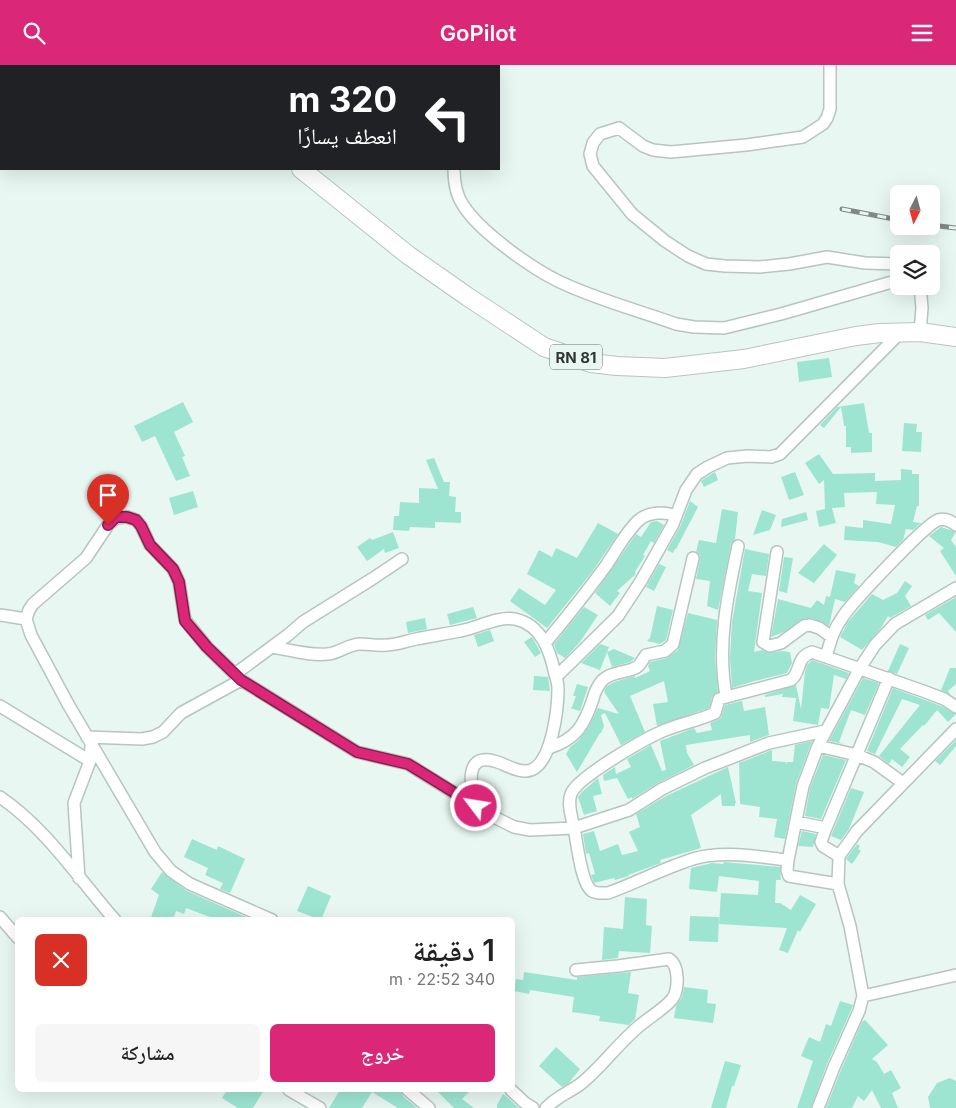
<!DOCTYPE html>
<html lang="ar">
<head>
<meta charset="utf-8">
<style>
	body { margin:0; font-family:Inter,"Noto Naskh Arabic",sans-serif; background:#f6f6f6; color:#222; direction:rtl; height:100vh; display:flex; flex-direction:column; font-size:19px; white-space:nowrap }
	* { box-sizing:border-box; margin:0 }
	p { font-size:16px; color:#767676 }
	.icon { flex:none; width:28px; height:28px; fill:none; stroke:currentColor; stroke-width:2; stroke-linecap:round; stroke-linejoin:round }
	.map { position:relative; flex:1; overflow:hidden; direction:ltr }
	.drawer { position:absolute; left:15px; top:852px; width:500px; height:175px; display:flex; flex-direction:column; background:#fff; border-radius:8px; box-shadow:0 5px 20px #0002; direction:rtl }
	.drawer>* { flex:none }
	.guide { position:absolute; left:0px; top:0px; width:500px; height:105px; box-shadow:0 5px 20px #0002; direction:rtl; background:#202124; color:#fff; overflow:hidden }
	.needle { width:32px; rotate:186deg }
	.buttons { position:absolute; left:890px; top:120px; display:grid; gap:10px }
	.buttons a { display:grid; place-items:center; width:50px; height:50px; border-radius:8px; background:#fff; box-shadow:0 5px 20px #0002; font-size:25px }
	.pin { position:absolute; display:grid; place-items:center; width:42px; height:42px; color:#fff; margin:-51px -21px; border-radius:50% 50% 50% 0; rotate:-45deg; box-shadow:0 0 5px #0007 }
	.pin .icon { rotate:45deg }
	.me { position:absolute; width:55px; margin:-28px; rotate:301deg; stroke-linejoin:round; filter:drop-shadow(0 0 4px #0008) }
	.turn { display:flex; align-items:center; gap:18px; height:105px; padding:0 20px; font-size:22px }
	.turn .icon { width:65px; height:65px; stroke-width:2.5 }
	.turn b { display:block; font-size:35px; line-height:42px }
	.round { display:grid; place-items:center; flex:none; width:52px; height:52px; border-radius:8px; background:#f6f6f6 }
	.headline { display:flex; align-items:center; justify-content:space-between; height:85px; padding:0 20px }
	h1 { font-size:30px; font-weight:600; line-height:38px }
	.action { display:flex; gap:10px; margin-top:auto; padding:10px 20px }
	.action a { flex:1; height:58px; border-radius:8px; background:#db2777; color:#fff; font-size:20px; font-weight:600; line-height:58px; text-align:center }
	.action a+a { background:#f6f6f6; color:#222 }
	header { display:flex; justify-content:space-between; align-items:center; height:65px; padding:0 20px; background:#db2777; color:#fff; font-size:22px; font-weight:600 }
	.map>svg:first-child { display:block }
	.building { fill:#9de5d1 }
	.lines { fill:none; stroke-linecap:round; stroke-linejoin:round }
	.street-casing { stroke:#b6c5c0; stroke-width:14 }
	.primary-casing { stroke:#b6c5c0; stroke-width:20 }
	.street { stroke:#fff; stroke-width:11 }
	.primary { stroke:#fff; stroke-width:18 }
	.rail-casing { stroke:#7f8986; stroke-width:5 }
	.rail { stroke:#e8f7f2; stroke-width:3; stroke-dasharray:9; stroke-linecap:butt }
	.route-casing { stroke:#8e194d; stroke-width:12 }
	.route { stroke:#db2777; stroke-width:9 }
	.labels { text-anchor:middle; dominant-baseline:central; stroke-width:4.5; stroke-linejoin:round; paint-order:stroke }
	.shield { fill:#e8f7f2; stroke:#67706d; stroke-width:1 }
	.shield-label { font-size:15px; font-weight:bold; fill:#303634 }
</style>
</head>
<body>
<header><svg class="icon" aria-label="menu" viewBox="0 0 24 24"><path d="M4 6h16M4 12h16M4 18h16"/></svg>GoPilot<svg class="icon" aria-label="search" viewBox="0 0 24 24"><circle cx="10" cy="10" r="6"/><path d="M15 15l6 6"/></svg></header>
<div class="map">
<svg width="956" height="1043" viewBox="0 0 956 1043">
	<rect width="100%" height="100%" fill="#e8f7f2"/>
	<path class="building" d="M829 293 832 312 799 317 797 297Z
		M183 337 193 357 174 367 185 391 182 392 190 411 176 416 155 371 142 377 134 361Z
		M864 338 869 368H872V387L851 388V382H846V361H844L841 342 824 363 820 360 837 342Z
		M904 358 917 359 916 367H922L921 387 902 386Z
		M819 389 833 409 875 408V416L901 415V404L912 405V409H919V441H917L913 457 921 458 913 465 906 464 903 475 896 482 878 477 844 475 845 461 863 463V455L891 459 895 440 876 439 877 427 844 428 845 442 832 443 836 458 819 462 816 446 825 444 824 415 819 419 805 398Z
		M434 393 444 417H450L449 431 456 432 455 447H461V458L435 457V463L410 462 409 466 393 465 394 451H399L400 437 419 438V423L438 424 426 395Z
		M715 407 718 415 704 422 701 416 702 415Z
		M795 407 804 430 789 435 781 412Z
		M193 426 198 442 174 450 169 433Z
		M690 436 698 442 676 484H675L673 488 667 485 680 462Z
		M722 444 738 447 735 474 731 479 718 545 707 541 710 516 696 514 700 494V490L696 487 699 475 716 478Z
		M762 445 776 450 770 465 753 470Z
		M806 447 808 455 781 462 782 454Z
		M657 456 664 460 654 478 651 476 643 490 645 491 635 507 636 509 617 526 620 528 610 541 595 528 636 469 641 472 651 457Z
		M598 458 618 469 592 507 547 563 510 536 519 523 545 540 556 525 527 509 539 485 552 492 556 483 577 493Z
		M941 462 956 467 951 475 956 482V511L940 486 944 483 929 471Z
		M393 467 399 483 385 488 384 484 367 496 357 482 370 473 372 475Z
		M824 479 837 490 814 518 798 508Z
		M745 484 769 489 766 511 752 509 748 526 762 528 754 587 762 585 769 588 782 586 790 587 792 598 787 608 751 617 732 623 730 593 732 557Z
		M784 492 793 493 787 528 779 526Z
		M659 499 666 502 654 526 646 522Z
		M836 505 856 509 854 518 859 521 845 537 835 534 829 561 812 553 803 554 784 567 771 572 778 534 811 543 817 535 824 540 826 531 830 532Z
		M905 516 912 521 905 531 911 541 890 553 888 551 881 563 862 585 840 572 848 557 872 529 883 535 897 528Z
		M956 532V567L939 548 928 555 925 550Z
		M657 541 673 545 666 575 660 579 647 576 650 573Z
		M473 542 477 553 450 560 447 549Z
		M584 542 598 550 580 577 565 593 557 588 554 579Z
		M688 548 717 555 715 594 718 627 712 632 709 643 657 661 653 639 668 637 664 616 630 631 645 667 621 680 605 648 601 650 604 661 601 668H600L577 707 566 689 570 682 578 676 588 663 598 643 619 649 604 627 606 622 614 617 635 611V613L650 606 648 601 650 597 667 593 678 585Z
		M425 553 427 564 408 568 406 557Z
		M490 565 494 576 478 582 474 570Z
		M532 572 541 588 535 592 524 577Z
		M600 579 609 582 600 605 581 598Z
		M900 579 909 583 897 609 888 606Z
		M614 584 635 593 630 597 612 602 607 587Z
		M812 595 849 608 846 614 834 610 829 644 821 643 818 660 793 656 796 633 782 632 783 629 765 632V630L796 620 801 644 805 607 807 600Z
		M950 603H956V619L948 626 951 630 941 625Z
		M534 611 548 612 550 626 533 625Z
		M863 613 879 618 865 650 851 645 839 677 844 679 829 676Z
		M577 619 588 622 580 646 570 643 572 642 576 631H573Z
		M893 623 941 641 956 649 948 657 937 645 924 661 923 660 900 684 910 692 902 702 892 694 889 699 879 691 920 640 902 634 875 689 867 686Z
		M742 636 744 646 765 642 769 670 750 677V670L686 680 687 688 694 700 658 718 632 734V732L628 734 617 713 604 716 603 710 615 702 616 709 631 702 627 694 651 680 662 706 666 705 660 676 694 663 697 668 712 665 710 658 721 653 725 640Z
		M956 675V681L940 700 935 696Z
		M812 676 796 719 785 774 774 772 777 754 759 752 760 742 740 739 739 698 772 685V696L786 697 787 700V697H793L795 680Z
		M823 690 846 695 821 754 805 751 810 723Z
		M728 702 736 738H735V741H722L721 729 691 750 701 783 660 795 661 798 628 810 629 811 615 815 614 813 594 818 591 810 595 809 589 788 586 789 583 769 594 766 600 786 618 779 622 790 638 786 629 767 640 762 636 749 666 731Z
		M598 713 602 729 593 731 597 746 584 750 578 732 582 727Z
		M851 723 864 727 849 764 841 775 831 771Z
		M802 766 816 769 813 782 798 781Z
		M192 774 217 785 218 781 245 794 230 828 220 824 223 818 205 810 208 803 184 792Z
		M857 779 860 781 858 784 861 786 852 799 846 794Z
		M724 797 780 802 781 815H776L775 838H780L791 845 800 830 816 839 800 867 798 865 788 888 779 885 787 863 719 859 721 828 758 830 759 816 719 811 717 827 689 824 691 803 712 798 723 799Z
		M162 807 187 826 253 855H218L186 843 184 849 176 846 173 855H150L159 830 151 824Z
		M308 821 331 831 321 855 297 846Z
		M625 832 647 834 646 860 652 861 650 888 619 886 618 893 602 895 604 862 623 864Z
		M690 851 719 852 718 877 689 876Z
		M524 907 577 915V912L631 907 628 928 639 930 635 954 629 960 599 956 600 951 572 947 574 932 530 925 529 929 514 926 516 914 523 915Z
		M684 922 708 925 707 938 716 939 713 958 674 953 676 941 682 932Z
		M840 936 853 940 852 943 827 999 811 1043H797L813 996 801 991 809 972 820 977 826 959 831 961Z
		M865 955 888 980 872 994 877 997 884 1009 891 1005 901 1023 892 1028 898 1043H881L872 1025 864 1036 858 1031 852 1043H826L841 1005 862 957Z
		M556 982 580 1004 568 1019 562 1022 539 1001Z
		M725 996 741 1000 734 1021H732L726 1043H711Z
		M950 1013 956 1016V1043H930L928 1032 937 1018Z
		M227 1025H264L253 1043H238L222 1033Z
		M340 1025H401L403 1031 417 1043H398L372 1027 362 1043H329Z
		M436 1025H471L462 1034 474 1043H454Z
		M503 1029 507 1032 519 1043H497V1040Z"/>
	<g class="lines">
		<defs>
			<path id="street" d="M465 0V1
				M830 0V44L827 53 823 59 803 72 746 80 671 87 653 85 643 81 619 63 600 69 593 78 590 89 593 101 632 149 665 176 688 191 706 199 725 201 760 202 789 199 827 192 865 198 899 199
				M454 104C454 116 456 130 463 140 479 166 530 202 558 216 595 234 637 245 676 259L694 262 724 263 781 249 899 215
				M920 267 922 243 920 221
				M777 487 763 577 770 581 781 578 804 561 810 560 819 563 832 572
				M956 523 895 559 875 580 860 603 818 681 803 721 788 795 787 805 789 811 838 819 839 791 857 766 956 664
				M0 550 26 554
				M546 577C566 553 586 528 605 502 616 486 625 468 639 455 649 447 665 446 675 451
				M272 582C290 585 310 591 328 589 339 588 349 579 360 579 369 579 377 581 386 580 396 580 406 576 416 574 431 571 445 569 460 566 478 563 497 551 515 554 542 560 550 586 555 609 556 613 558 618 558 623 558 642 552 705 526 706 515 707 504 698 494 696 463 688 471 723 476 741
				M826 592C830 578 833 565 842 553 851 538 926 459 938 455 945 453 951 456 956 460
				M235 609 288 570 303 557 372 514 402 494
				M556 612 618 551 641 516 673 459 686 425 697 409 708 402 727 393 748 391 771 392 780 389 900 268
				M726 631C717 580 727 532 738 481
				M0 641 90 696
				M87 672 142 674 153 672 163 667 181 648 241 615
				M818 681 857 690 874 697 903 718
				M549 683C576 674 584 661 593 634 594 628 599 618 604 614 613 606 627 608 637 602 640 600 643 594 646 590L665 586 673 579 693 493
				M0 732C47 764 78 813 115 855
				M796 757 826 763
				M839 791 823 781 821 777 826 763 889 613
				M788 795C758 792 723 785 693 794 664 803 636 818 608 828 603 828 597 829 592 826 581 819 577 777 574 763L629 745 662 724 705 703 769 678 825 666
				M79 813 74 738 90 696 91 681
				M838 819 850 861 863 931 956 910
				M0 852 18 873
				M272 855 190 819 171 806 155 787 68 639 31 570 26 554 29 545 33 539 86 493 108 460 116 453 127 452 136 455 141 461 150 480 173 504 179 517 185 555 207 582 241 615 357 687 408 699 490 750 514 762 530 765 574 763C572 753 567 739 571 729 577 712 649 671 668 664 683 658 700 655 715 648L719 634 791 615C802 606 795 593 812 587L923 626 944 634 956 642
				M289 1025 320 1043
				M408 1025 429 1043
				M511 1025 525 1038 533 1043
				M546 1043C557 1031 571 1027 583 1017 603 1000 618 979 638 962 647 954 667 942 673 933 679 923 679 900 669 894L618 901 576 905
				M818 1043 834 1002 859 946 863 931"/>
			<path id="primary" d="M152 0 153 1
				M301 104 408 190 468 232 544 282 591 298 617 301 665 303 744 294 856 271 880 268 920 267 956 272"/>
		</defs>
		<use href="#street" class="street-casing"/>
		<use href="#primary" class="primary-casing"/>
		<use href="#street" class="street"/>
		<use href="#primary" class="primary"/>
		<defs>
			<path id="rail" d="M842 144 899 155
				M931 160 956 163"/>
		</defs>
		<use href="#rail" class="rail-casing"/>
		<use href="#rail" class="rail"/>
	</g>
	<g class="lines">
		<defs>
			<path id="route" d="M108 460 116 452H127L136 455 141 461 150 480 173 504 179 517 185 556 207 582 241 615 357 687 408 699 476 741"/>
		</defs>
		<use href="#route" class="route-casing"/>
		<use href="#route" class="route"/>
	</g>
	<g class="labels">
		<rect class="shield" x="550" y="279.5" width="52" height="25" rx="4"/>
		<g class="shield-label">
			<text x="576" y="292">RN 81</text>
		</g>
	</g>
</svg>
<div class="buttons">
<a><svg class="needle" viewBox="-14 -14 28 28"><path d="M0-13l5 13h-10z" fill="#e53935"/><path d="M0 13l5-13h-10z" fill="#767676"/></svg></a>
<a><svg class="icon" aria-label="layers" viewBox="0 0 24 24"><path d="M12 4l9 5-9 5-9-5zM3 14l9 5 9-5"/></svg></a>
</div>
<div class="pin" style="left:108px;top:460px;background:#d93025"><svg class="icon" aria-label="arrive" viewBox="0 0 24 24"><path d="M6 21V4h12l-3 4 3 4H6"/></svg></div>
<svg class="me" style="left:476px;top:741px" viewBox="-20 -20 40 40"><circle r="17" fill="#db2777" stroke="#fff" stroke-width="3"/><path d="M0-11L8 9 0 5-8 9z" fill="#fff"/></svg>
<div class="guide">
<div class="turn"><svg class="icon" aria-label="left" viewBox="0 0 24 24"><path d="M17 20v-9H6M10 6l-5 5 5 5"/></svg><div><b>320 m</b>انعطف يسارًا</div></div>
</div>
<section class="drawer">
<div class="headline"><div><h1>1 دقيقة</h1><p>340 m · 22:52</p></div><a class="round" style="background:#d93025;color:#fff"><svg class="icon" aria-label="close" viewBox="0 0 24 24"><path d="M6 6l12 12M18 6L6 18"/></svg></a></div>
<div class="action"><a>خروج</a><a>مشاركة</a></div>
</section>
</div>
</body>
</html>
